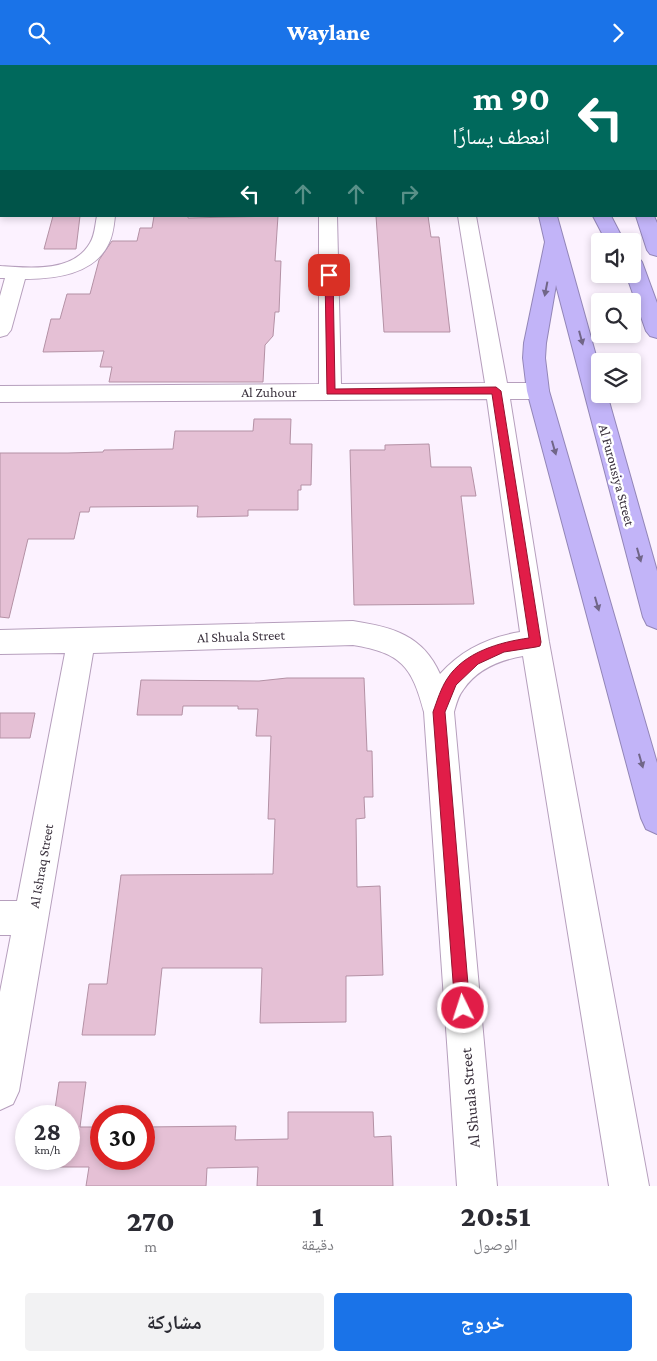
<!DOCTYPE html>
<html lang="ar">
<head>
<meta charset="utf-8">
<style>
	body { margin:0; font-family:"Crimson Pro","Noto Naskh Arabic",serif; background:#f2f2f3; color:#2b2b33; direction:rtl; height:100vh; display:flex; flex-direction:column; font-size:19px; white-space:nowrap }
	* { box-sizing:border-box; margin:0 }
	p { font-size:16px; color:#7c7c81 }
	.icon { flex:none; width:28px; height:28px; fill:none; stroke:currentColor; stroke-width:2; stroke-linecap:round; stroke-linejoin:round }
	.map { position:relative; height:1121px; overflow:hidden; direction:ltr }
	.panel { display:flex; flex-direction:column; background:#fff; flex:1 }
	.panel>* { flex:none }
	.guide { position:absolute; left:0px; top:0px; width:658px; height:152px; box-shadow:0 2px 8px #0003; direction:rtl; background:#00695c; color:#fff; overflow:hidden }
	.controls { position:absolute; left:591px; top:168px; display:grid; gap:10px }
	.controls a { display:grid; place-items:center; width:50px; height:50px; border-radius:5px; background:#fff; box-shadow:0 2px 8px #0003; font-size:25px }
	.speed { position:absolute; left:15px; top:1040px; display:flex; gap:10px; font-size:25px; font-weight:700; text-align:center }
	.speed>* { display:grid; place-content:center; width:65px; height:65px; border-radius:50%; background:#fff; box-shadow:0 2px 8px #0003; line-height:1 }
	.speed small { font-size:12px; font-weight:400 }
	.speed .limit { border:8px solid #d22; background:#fff; color:#111 }
	.pin { position:absolute; display:grid; place-items:center; width:42px; height:42px; color:#fff; margin:-21px; border-radius:10px; box-shadow:0 2px 8px #0006 }
	.me { position:absolute; width:55px; margin:-28px; rotate:356deg; stroke-linejoin:round; filter:drop-shadow(0 0 4px #0008) }
	.turn { display:flex; align-items:center; gap:18px; height:105px; padding:0 25px; font-size:22px }
	.turn .icon { width:65px; height:65px; stroke-width:2.5 }
	.turn b { display:block; font-size:35px; line-height:42px }
	.lanes { display:flex; align-items:center; height:48px; padding:0 25px; background:#0003; justify-content:center; gap:25px; direction:ltr }
	.lanes .off { opacity:.35 }
	.eta { display:flex; justify-content:space-evenly; align-items:center; height:85px; text-align:center }
	.eta b { font-size:30px; font-weight:800; line-height:35px }
	.cta { display:flex; gap:10px; margin-top:auto; padding:10px 25px }
	.cta a { flex:1; height:58px; border-radius:5px; background:#1a73e8; color:#fff; font-size:20px; font-weight:800; line-height:58px; text-align:center }
	.cta a+a { background:#f2f2f3; color:#2b2b33 }
	header { display:flex; justify-content:space-between; align-items:center; height:65px; padding:0 25px; background:#1a73e8; color:#fff; font-size:22px; font-weight:800 }
	.map>svg:first-child { display:block }
	.building { fill:#e5c0d5; stroke:#b491a5 }
	.lines { fill:none; stroke-linecap:round; stroke-linejoin:round }
	.street-casing { stroke:#b69fbd; stroke-width:2 }
	.highway-casing { stroke:#9386b7; stroke-width:2 }
	.path { stroke:#a99fac; stroke-width:2; stroke-dasharray:3 2; stroke-linecap:butt }
	.street { fill:#fff; fill-rule:evenodd }
	.highway { fill:#c2b4f8; fill-rule:evenodd }
	.oneway { fill:#716688 }
	.route { fill:#e11d48; stroke:#92132f }
	.labels { text-anchor:middle; dominant-baseline:central; stroke-width:5; stroke-linejoin:round; paint-order:stroke }
	.street-label { font-size:14px; fill:#3b323e; stroke:#fff }
	.near-street-label { font-size:16px; fill:#3b323e; stroke:#fff }
</style>
</head>
<body>
<header><svg class="icon" aria-label="forward" viewBox="0 0 24 24"><path d="M9 5l7 7-7 7"/></svg>Waylane<svg class="icon" aria-label="search" viewBox="0 0 24 24"><circle cx="10" cy="10" r="6"/><path d="M15 15l6 6"/></svg></header>
<div class="map">
<svg width="657" height="1121" viewBox="0 0 657 1121">
	<rect width="100%" height="100%" fill="#fcf2ff"/>
	<path class="building" d="M53 151H80L76 184H44Z
		M154 151H188V153L278 151 275 196H281L279 247H275L273 271 265 280 263 317H109L112 302H100L104 286 43 287 51 254H60L67 229H90L99 195 112 176H137L140 163H152Z
		M376 151H428L431 172H439L450 267H384Z
		M254 354H291L290 379H312L311 420H301V425H298V445H248V451L197 452 198 441 90 442 89 447H80L74 474H28L9 553 0 552V388H68L103 387 104 385 173 384 175 366H253Z
		M429 379 431 402H471L476 431H461L474 539 354 540 350 385H385V380Z
		M287 613H364L367 686H372L373 732H364L365 753 356 754 357 822 380 821 383 910 346 911V957L260 958 262 903H162L155 970H82L89 919H107L121 810 273 809 275 754H268L271 671H256L258 644H238V641H183L182 650H137L141 615 259 616Z
		M0 648H35L30 673H0Z
		M59 1017H86L80 1062H101V1094H144V1062L236 1061 235 1075 288 1074V1047H373L374 1072 391 1071 393 1121H257L258 1102 207 1103 206 1121H86L89 1102H46L47 1094H69V1051H54Z"/>
	<g class="lines">
		<defs>
			<path id="street" d="M318 0H334V1H319Z
				M433 0H449L450 1H434Z
				M0 109H1V119H0Z
				M97 151H115C114 160 113 170 109 178 95 209 56 214 25 214L11 265 7 270 0 272V231L5 213H0V201C29 203 73 208 90 178 95 170 95 160 97 151Z
				M319 151H337L341 319 485 318 458 151H476L507 318H538L546 320 549 326 546 332 538 334H510L549 577 649 1121H609L523 591C500 595 477 604 463 625 458 631 456 640 454 647L497 1121H457L424 647C412 601 401 588 353 580L93 588 19 1026 13 1039 0 1045V927L11 870H0V836H17L65 588 0 589V565L353 556C392 562 423 570 440 609 461 585 489 572 520 567L487 334 0 337V321L319 319Z"/>
			<path id="highway" d="M497 0H513V1H498Z
				M531 0H547L548 1H532Z
				M555 0H571V1H556Z
				M585 0H601V1H586Z
				M539 151H557L600 305V329H607L657 506V564L647 560 643 552 556 220 546 278 545 293 549 326 657 698V769L646 764 641 753 527 326 523 293 524 278 545 177Z
				M593 151H611L624 176H606Z
				M636 151H654L657 158V191L650 189 647 185Z
				M632 191 639 193 642 197 657 238V273L650 271 646 266 626 209H632Z"/>
		</defs>
		<use href="#street" class="street-casing"/>
		<use href="#highway" class="highway-casing"/>
		<path class="path" d="M656 36 657 38"/>
		<use href="#street" class="street"/>
		<use href="#highway" class="highway"/>
	</g>
	<defs><path id="oneway-solid" d="M-6-.8H1V-3.2L6.5 0L1 3.2V.8H-6Z" transform="scale(1.25)"/></defs>
	<g class="oneway">
		<use href="#oneway-solid" transform="translate(546 224) rotate(101)"/>
		<use href="#oneway-solid" transform="translate(581 273) rotate(75)"/>
		<use href="#oneway-solid" transform="translate(554 383) rotate(74)"/>
		<use href="#oneway-solid" transform="translate(639 490) rotate(74)"/>
		<use href="#oneway-solid" transform="translate(597 539) rotate(74)"/>
		<use href="#oneway-solid" transform="translate(641 696) rotate(74)"/>
	</g>
	<path class="route" d="M329 207 333 210 335 324 496 322 501 326 541 577 540 581 536 582 504 587 478 599 456 620 445 647 470 943 468 948 463 951 458 948 455 943 433 647C437 636 441 623 447 614 464 587 500 577 529 573L492 329H327L325 210Z"/>
	<g class="labels">
		<g class="street-label">
			<text x="269" y="327">Al Zuhour</text>
			<text transform="translate(617 410) rotate(75)">Al Furousiya Street</text>
			<text transform="translate(241 571) rotate(-2)">Al Shuala Street</text>
			<text transform="translate(41 801) rotate(-80)">Al Ishraq Street</text>
		</g>
		<g class="near-street-label">
			<text transform="translate(470 1033) rotate(-95)">Al Shuala Street</text>
		</g>
	</g>
</svg>
<div class="controls">
<a><svg class="icon" aria-label="sound" viewBox="0 0 24 24"><path d="M4 9h4l5-4v14l-5-4H4zM17 9q2 3 0 6"/></svg></a>
<a><svg class="icon" aria-label="search" viewBox="0 0 24 24"><circle cx="10" cy="10" r="6"/><path d="M15 15l6 6"/></svg></a>
<a><svg class="icon" aria-label="layers" viewBox="0 0 24 24"><path d="M12 4l9 5-9 5-9-5zM3 14l9 5 9-5"/></svg></a>
</div>
<div class="speed"><div>28<small>km/h</small></div><div class="limit">30</div></div>
<div class="pin" style="left:329px;top:210px;background:#d93025"><svg class="icon" aria-label="arrive" viewBox="0 0 24 24"><path d="M6 21V4h12l-3 4 3 4H6"/></svg></div>
<svg class="me" style="left:463px;top:943px" viewBox="-20 -20 40 40"><circle r="17" fill="#e11d48" stroke="#fff" stroke-width="3"/><path d="M0-11L8 9 0 5-8 9z" fill="#fff"/></svg>
<div class="guide">
<div class="turn"><svg class="icon" aria-label="left" viewBox="0 0 24 24"><path d="M17 20v-9H6M10 6l-5 5 5 5"/></svg><div><b>90 m</b>انعطف يسارًا</div></div>
<div class="lanes"><svg class="icon" aria-label="left" viewBox="0 0 24 24"><path d="M17 20v-9H6M10 6l-5 5 5 5"/></svg><svg class="icon off" aria-label="ahead" viewBox="0 0 24 24"><path d="M12 20V5M6 11l6-6 6 6"/></svg><svg class="icon off" aria-label="ahead" viewBox="0 0 24 24"><path d="M12 20V5M6 11l6-6 6 6"/></svg><svg class="icon off" aria-label="right" viewBox="0 0 24 24"><path d="M7 20v-9h11M14 6l5 5-5 5"/></svg></div>
</div>
</div>
<section class="panel">
<div class="eta">
<div><b>20:51</b><p>الوصول</p></div>
<div><b>1</b><p>دقيقة</p></div>
<div><b>270</b><p>m</p></div>
</div>
<div class="cta"><a>خروج</a><a>مشاركة</a></div>
</section>
</body>
</html>
